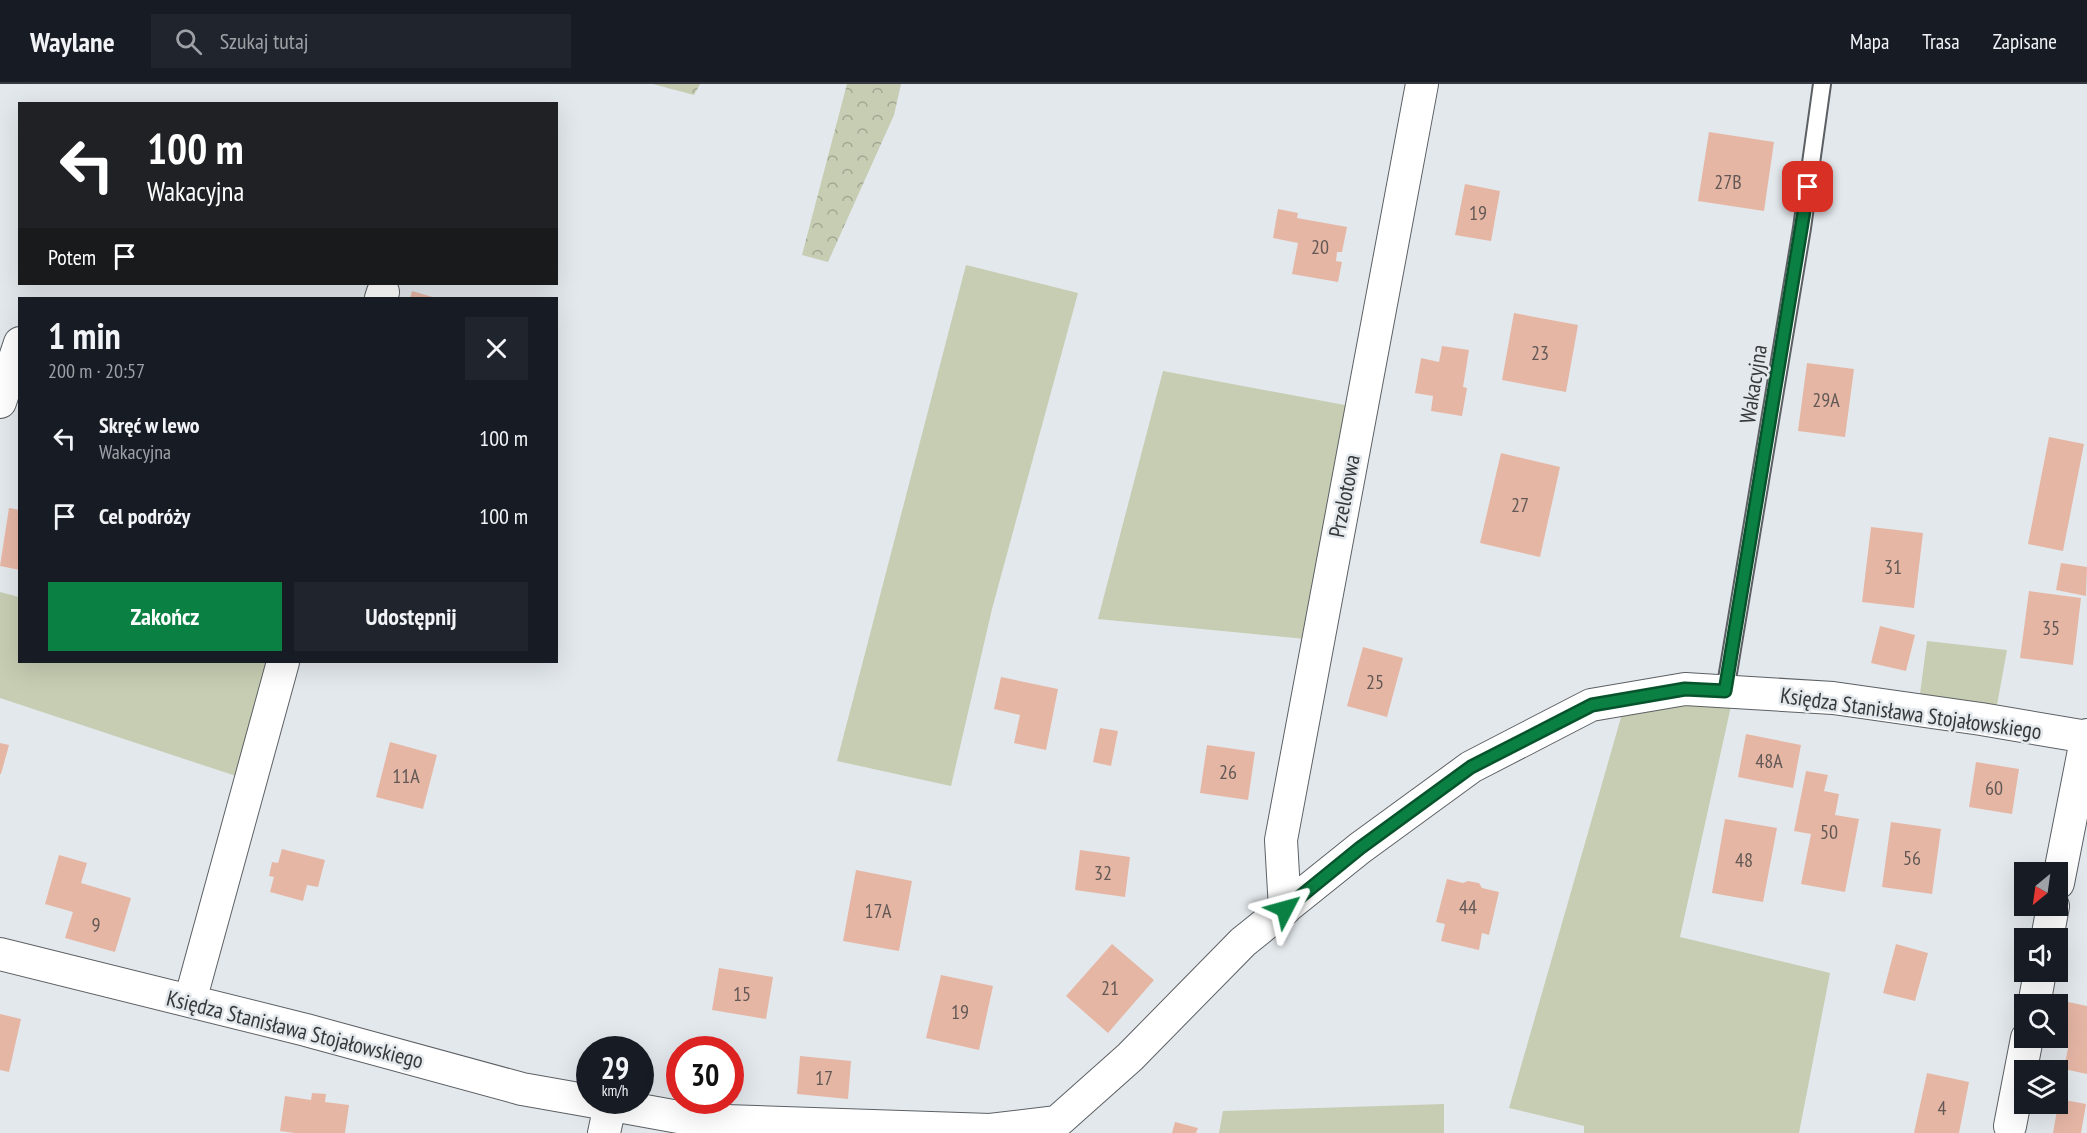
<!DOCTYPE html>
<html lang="pl">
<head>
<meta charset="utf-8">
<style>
	body { margin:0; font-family:"PT Sans Narrow",sans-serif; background:#20242c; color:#f1f3f6; height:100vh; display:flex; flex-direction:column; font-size:22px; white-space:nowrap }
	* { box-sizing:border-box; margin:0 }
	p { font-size:20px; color:#9ea1a6 }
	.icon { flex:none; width:33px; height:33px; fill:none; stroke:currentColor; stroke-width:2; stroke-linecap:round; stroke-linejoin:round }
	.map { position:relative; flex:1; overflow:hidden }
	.drawer { position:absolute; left:18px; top:213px; width:540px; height:366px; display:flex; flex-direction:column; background:#171b24; border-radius:0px; box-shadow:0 6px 24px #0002 }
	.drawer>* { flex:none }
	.banner { position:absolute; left:18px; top:18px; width:540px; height:183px; border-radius:0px; box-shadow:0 6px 24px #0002; background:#202124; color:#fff; overflow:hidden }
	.needle { width:39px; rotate:209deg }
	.fabs { position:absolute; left:2014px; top:778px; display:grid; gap:12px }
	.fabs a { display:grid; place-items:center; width:54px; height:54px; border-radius:0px; background:#171b24; box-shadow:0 6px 24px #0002; font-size:30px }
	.speed { position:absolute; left:576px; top:952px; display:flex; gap:12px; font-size:30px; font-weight:700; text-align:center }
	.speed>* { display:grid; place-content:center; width:78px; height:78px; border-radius:50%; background:#171b24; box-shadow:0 6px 24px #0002; line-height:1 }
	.speed small { font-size:15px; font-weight:400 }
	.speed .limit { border:9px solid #d22; background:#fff; color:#111 }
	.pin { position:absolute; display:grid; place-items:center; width:51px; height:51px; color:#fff; margin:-26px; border-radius:12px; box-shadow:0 3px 9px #0006 }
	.me { position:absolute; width:66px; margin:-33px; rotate:51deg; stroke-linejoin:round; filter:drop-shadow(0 0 4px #0008) }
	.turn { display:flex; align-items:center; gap:21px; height:126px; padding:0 30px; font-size:27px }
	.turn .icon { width:78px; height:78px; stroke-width:2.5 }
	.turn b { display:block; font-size:42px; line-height:51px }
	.then { display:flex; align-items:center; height:57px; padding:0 30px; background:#0003; gap:12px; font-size:22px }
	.round { display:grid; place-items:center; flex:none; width:63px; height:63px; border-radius:0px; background:#20242c }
	.overview { display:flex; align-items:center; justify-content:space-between; height:102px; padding:0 30px }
	h1 { font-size:36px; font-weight:800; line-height:45px }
	.button { display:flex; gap:12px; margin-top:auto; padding:12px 30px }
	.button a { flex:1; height:69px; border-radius:0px; background:#0b8043; color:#fff; font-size:24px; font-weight:800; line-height:69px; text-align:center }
	.button a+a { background:#20242c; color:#f1f3f6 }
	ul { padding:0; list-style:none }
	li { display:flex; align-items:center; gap:18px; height:78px; padding:0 30px }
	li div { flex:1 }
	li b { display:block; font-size:22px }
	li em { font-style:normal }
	header { display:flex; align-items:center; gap:36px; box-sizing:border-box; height:84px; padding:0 30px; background:#171b24; border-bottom:2px solid #363941 }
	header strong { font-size:28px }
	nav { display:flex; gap:33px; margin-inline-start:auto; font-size:21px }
	.search { width:420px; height:54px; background:#20242c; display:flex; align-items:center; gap:15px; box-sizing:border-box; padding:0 21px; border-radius:0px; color:#9ea1a6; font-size:22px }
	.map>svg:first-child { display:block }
	.green { fill:#c6cdb2 }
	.forest { fill:url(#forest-crowns) }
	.building { fill:#e6b6a5 }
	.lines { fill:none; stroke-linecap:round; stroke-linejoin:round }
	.lane-casing { stroke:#5c6064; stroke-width:20 }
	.street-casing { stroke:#5c6064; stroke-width:34 }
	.lane { stroke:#fff; stroke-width:16 }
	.street { stroke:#fff; stroke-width:32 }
	.route-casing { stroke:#07532c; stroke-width:15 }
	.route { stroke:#0b8043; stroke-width:10 }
	.labels { text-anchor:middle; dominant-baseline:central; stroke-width:5; stroke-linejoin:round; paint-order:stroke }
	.number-label { font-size:20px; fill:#625855 }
	.street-label { font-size:22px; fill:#36383a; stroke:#e3e8ec }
</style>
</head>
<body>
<header>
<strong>Waylane</strong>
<div class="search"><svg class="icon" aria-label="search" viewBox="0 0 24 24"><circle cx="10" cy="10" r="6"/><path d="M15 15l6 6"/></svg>Szukaj tutaj</div>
<nav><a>Mapa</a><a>Trasa</a><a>Zapisane</a></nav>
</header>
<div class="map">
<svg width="2087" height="1049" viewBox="0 0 2087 1049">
	<defs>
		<pattern id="forest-crowns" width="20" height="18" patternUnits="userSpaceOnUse" patternTransform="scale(1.5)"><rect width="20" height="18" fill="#c6cdb2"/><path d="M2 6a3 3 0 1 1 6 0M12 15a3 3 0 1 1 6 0" fill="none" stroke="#a2a792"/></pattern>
	</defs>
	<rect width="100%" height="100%" fill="#e3e8ec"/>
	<path class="green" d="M966 181 1078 209 992 525 951 702 837 677Z
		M1163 287 1350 322 1305 555 1098 535Z
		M0 508 19 513 20 578H275L242 694 0 614Z
		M1927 557 2007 566 1997 621 1920 610Z
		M1674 615 1731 622 1680 853 1830 889 1799 1049H1584V1042L1509 1024 1624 623Z
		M1444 1020V1049H1219L1223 1027Z"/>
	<path class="forest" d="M653 0H700L694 11Z
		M847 0H901L894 31 828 178 802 171Z"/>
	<path class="building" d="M1709 48 1774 58 1764 127 1698 117Z
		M1465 100 1500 107 1491 157 1455 151Z
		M1278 125 1298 129 1297 134 1347 143 1342 168H1337L1336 177 1342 178 1338 198 1292 190 1298 159 1273 154Z
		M412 207 436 214H410Z
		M1514 229 1578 241 1566 308 1502 296Z
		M1442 262 1469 266 1463 303 1467 304 1462 332 1431 327 1433 312 1415 309 1421 274 1439 278Z
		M1807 279 1854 285 1845 353 1798 347Z
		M2049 353 2084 360 2063 467 2028 460Z
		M1501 369 1560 383 1540 473 1480 459Z
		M9 424 20 426V486L0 482Z
		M1871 443 1923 449 1914 524 1862 518Z
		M2061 479 2087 483 2086 512 2056 506Z
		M2029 507 2081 514 2073 581 2020 574Z
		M1880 542 1915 551 1906 587 1871 579Z
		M1363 563 1403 574 1387 633 1347 622Z
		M1001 593 1058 605 1046 666 1014 659 1020 631 994 625Z
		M1100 644 1118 647 1111 682 1093 678Z
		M1746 650 1801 661 1793 704 1738 693Z
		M390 658 437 671 423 725 376 713Z
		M0 659 9 661 1 690H0Z
		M1207 661 1255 668 1248 716 1200 709Z
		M1976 678 2019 685 2012 730 1969 723Z
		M1806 687 1828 691 1824 707 1839 710 1835 731 1859 735 1845 808 1801 800 1811 750 1794 747Z
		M1725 735 1777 744 1763 818 1712 809Z
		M1891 738 1941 745 1932 810 1882 803Z
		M282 765 325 776 318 803 307 801 303 817 270 808 274 793 269 792 272 778 278 779Z
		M1080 766 1130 773 1125 813 1075 806Z
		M59 771 87 779 81 799 131 814 115 868 65 854 73 828 45 820Z
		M856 786 912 797 899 867 843 857Z
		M1447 795 1463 799 1468 797 1479 799 1482 804 1499 808 1489 851 1482 849 1479 866 1441 857 1445 840 1436 838Z
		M1112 860 1154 896 1108 949 1066 912Z
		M1896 860 1928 869 1915 917 1883 909Z
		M719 884 773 893 766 935 712 926Z
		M941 891 993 902 979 966 926 954Z
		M2054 915 2087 922V990L2064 985 2068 964 2046 959 2047 954H2058V921H2053Z
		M0 930 21 935 9 988 0 986Z
		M800 972 851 977 848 1015 797 1010Z
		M1927 989 1969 998 1959 1049H1914Z
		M312 1009 326 1010 325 1018 349 1021 345 1049H295L280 1047 285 1012 311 1016Z
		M2059 1015 2086 1020 2081 1049H2053Z
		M1175 1038 1198 1044 1196 1049H1172Z"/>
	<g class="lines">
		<defs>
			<path id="lane" d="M1725 607 1802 144 1822 0"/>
			<path id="street" d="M381 214 383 208
				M0 318 20 259
				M2058 799 2087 651
				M1285 825 1281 756 1422 0
				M2047 855 2053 822
				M0 870 306 946 522 1005 590 1017
				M190 917 283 578
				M2034 921 2040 888
				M590 1017 695 1036 990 1046 1057 1038 1130 973 1243 858 1360 764 1471 683 1591 621 1685 605 1833 614 1981 635 2087 653
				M2010 1042 2027 954
				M604 1049 610 1021"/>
		</defs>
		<use href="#lane" class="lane-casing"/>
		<use href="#street" class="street-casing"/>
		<use href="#lane" class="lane"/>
		<use href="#street" class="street"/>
	</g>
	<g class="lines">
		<defs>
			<path id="route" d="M1285 825 1360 764 1471 683 1592 621 1685 605 1725 607 1808 103"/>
		</defs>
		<use href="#route" class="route-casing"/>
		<use href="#route" class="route"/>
	</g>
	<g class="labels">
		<g class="number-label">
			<text x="1728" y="98">27B</text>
			<text x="1478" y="129">19</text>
			<text x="1320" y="163">20</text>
			<text x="1540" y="269">23</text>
			<text x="1826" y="316">29A</text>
			<text x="1520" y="421">27</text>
			<text x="1893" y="483">31</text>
			<text x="2051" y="544">35</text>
			<text x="1375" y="598">25</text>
			<text x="1769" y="677">48A</text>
			<text x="1228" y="688">26</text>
			<text x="406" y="692">11A</text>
			<text x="1994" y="704">60</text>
			<text x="1829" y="748">50</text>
			<text x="1912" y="774">56</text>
			<text x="1744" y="776">48</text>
			<text x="1103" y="789">32</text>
			<text x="1468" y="823">44</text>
			<text x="878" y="827">17A</text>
			<text x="96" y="841">9</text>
			<text x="1110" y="904">21</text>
			<text x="742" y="910">15</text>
			<text x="960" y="928">19</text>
			<text x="824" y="994">17</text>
			<text x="1942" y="1024">4</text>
		</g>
		<g class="street-label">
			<text transform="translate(1753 300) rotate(-81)">Wakacyjna</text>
			<text transform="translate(1344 412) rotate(-79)">Przelotowa</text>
			<text transform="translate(1911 629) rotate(8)">Księdza Stanisława Stojałowskiego</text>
			<text transform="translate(295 945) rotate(14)">Księdza Stanisława Stojałowskiego</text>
		</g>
	</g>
</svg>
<div class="fabs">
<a><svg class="needle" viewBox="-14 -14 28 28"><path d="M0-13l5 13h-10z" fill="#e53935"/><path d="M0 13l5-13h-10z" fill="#9ea1a6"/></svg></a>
<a><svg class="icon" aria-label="sound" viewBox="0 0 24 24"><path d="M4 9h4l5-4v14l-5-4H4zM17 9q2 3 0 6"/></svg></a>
<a><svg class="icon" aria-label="search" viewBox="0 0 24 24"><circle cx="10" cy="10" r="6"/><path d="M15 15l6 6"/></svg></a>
<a><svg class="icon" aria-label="layers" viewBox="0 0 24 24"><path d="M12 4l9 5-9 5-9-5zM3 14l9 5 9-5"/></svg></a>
</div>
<div class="speed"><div>29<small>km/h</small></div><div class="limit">30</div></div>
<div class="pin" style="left:1808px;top:103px;background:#d93025"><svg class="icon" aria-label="arrive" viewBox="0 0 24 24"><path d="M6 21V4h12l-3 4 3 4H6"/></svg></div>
<svg class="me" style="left:1285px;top:825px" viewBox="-20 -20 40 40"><path d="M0-17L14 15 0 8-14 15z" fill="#0b8043" stroke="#fff" stroke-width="4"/></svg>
<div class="banner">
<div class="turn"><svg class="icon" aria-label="left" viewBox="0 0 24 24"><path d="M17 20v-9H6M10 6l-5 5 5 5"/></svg><div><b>100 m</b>Wakacyjna</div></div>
<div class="then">Potem<svg class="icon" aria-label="arrive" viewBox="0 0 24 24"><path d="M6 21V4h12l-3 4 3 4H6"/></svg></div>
</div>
<section class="drawer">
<div class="overview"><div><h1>1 min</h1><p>200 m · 20:57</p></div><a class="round"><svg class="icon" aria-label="close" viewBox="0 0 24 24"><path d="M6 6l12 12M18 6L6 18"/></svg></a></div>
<ul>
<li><svg class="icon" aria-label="left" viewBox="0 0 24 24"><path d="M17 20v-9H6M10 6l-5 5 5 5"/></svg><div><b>Skręć w lewo</b><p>Wakacyjna</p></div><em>100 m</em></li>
<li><svg class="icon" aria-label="arrive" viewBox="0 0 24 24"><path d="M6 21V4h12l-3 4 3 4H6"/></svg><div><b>Cel podróży</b></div><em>100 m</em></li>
</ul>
<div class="button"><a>Zakończ</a><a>Udostępnij</a></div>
</section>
</div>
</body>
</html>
